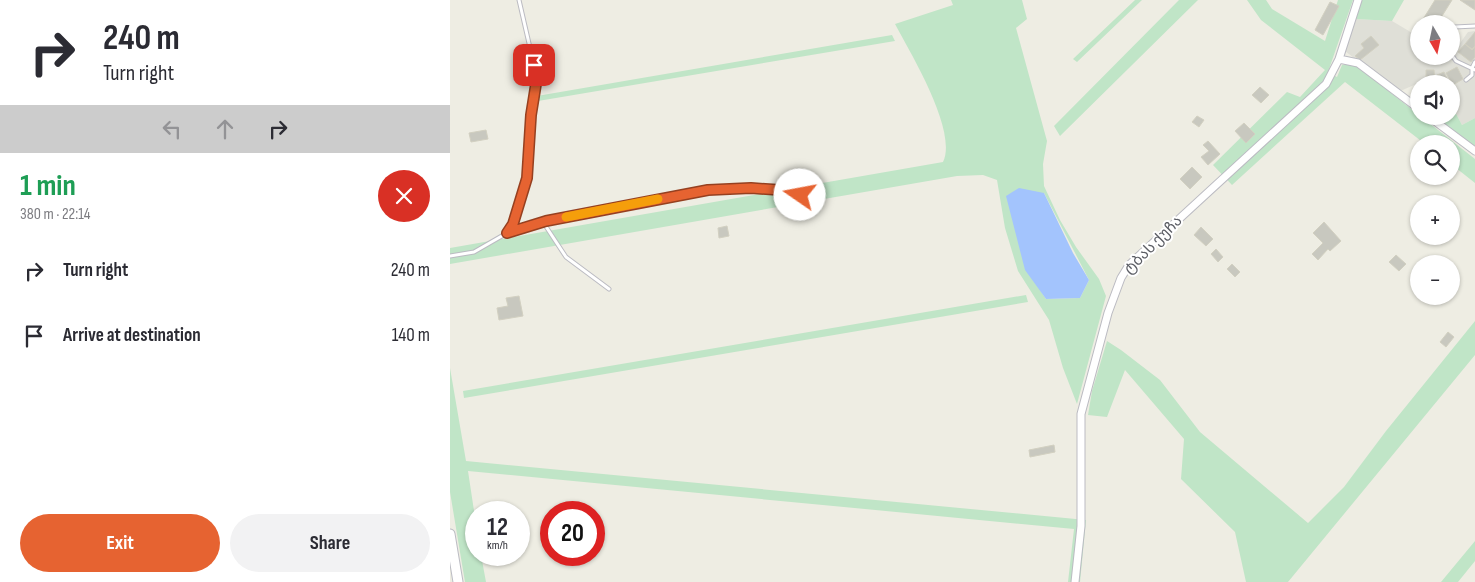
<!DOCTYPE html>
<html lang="en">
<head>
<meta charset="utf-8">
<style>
	body { margin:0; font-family:"Sofia Sans Condensed","Noto Sans Georgian",sans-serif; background:#f2f2f3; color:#2b2b33; height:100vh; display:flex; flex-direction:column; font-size:19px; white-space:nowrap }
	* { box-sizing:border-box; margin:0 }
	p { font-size:16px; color:#7c7c81 }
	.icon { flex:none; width:28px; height:28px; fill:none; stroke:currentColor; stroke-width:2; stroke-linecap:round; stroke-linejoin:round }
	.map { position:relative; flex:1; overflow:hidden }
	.drawer { display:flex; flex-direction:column; background:#fff; width:450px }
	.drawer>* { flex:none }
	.guide { background:#fff; color:#2b2b33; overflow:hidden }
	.needle { width:32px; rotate:171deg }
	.buttons { position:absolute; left:960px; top:15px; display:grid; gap:10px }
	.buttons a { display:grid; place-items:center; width:50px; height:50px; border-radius:50%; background:#fff; box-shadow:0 1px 4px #0004; font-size:25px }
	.speed { position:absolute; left:15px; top:501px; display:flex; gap:10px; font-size:25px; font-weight:700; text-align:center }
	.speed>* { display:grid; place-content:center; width:65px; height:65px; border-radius:50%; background:#fff; box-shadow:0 1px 4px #0004; line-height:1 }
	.speed small { font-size:12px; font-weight:400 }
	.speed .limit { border:8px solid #d22; background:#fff; color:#111 }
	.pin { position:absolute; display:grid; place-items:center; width:42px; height:42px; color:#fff; margin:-21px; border-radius:10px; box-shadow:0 2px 8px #0006 }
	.me { position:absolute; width:55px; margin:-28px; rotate:282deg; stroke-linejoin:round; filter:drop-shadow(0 0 4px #0008) }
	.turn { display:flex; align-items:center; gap:18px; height:105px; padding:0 20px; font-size:22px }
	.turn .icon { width:65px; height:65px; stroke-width:2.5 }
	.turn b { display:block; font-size:35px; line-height:42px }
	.lanes { display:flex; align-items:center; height:48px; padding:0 20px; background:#0003; justify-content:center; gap:25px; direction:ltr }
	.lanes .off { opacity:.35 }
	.round { display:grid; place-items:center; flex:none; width:52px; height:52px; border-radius:26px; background:#f2f2f3 }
	.headline { display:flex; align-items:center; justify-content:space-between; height:85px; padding:0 20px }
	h1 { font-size:30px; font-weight:700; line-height:38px; color:#1e9e55 }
	.primary-button { display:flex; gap:10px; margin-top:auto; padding:10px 20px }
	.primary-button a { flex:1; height:58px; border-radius:30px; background:#e66331; color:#fff; font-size:20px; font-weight:700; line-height:58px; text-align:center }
	.primary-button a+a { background:#f2f2f3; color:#2b2b33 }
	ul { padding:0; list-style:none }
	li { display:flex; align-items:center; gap:15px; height:65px; padding:0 20px }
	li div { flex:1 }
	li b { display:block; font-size:19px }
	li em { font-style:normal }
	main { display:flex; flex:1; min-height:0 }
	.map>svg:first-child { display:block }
	.industrial { fill:#dfdfd7 }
	.green { fill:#c0e5c7; fill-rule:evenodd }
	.water { fill:#a3c4fd }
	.building { fill:#c8c8bf; stroke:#d2d0c1 }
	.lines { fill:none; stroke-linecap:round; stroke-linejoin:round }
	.lane-casing { stroke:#bbbbc2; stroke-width:5 }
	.street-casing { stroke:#bbbbc2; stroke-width:9 }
	.secondary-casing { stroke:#bcbdc4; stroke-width:11 }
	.lane { stroke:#fff; stroke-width:3 }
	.street { stroke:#fff; stroke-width:7 }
	.secondary { stroke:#fff; stroke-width:9 }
	.route-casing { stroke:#964020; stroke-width:12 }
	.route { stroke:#e66331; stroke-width:9 }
	.slow { stroke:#f59e0b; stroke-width:9 }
	.labels { text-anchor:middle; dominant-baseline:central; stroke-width:4; stroke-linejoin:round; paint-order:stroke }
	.street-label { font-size:15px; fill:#5b5d64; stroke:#fff }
</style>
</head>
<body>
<main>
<section class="drawer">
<div class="guide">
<div class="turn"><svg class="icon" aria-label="right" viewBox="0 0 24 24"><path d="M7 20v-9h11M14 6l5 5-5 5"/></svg><div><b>240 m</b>Turn right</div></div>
<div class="lanes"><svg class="icon off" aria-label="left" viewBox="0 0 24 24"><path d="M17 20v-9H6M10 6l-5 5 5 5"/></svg><svg class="icon off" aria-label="ahead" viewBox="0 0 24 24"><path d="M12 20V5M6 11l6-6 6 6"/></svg><svg class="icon" aria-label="right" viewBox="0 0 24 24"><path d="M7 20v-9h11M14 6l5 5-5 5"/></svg></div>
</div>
<div class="headline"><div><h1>1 min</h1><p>380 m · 22:14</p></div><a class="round" style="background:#d93025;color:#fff"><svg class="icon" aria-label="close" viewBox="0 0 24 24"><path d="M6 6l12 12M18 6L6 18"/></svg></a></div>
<ul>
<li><svg class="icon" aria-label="right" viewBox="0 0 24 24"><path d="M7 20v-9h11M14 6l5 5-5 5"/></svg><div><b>Turn right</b></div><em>240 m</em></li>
<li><svg class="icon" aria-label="arrive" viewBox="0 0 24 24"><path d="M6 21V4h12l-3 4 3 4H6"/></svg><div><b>Arrive at destination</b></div><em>140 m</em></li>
</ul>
<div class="primary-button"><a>Exit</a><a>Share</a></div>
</section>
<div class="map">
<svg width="1025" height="582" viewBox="0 0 1025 582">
	<rect width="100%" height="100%" fill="#eeede3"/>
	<path class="industrial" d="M906 19 942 21 969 37V56H1001L1018 32 1025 31V118L1012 125 1001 104V84H976L971 82 948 92 895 51Z"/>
	<path class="green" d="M501 0H572L577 19 566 28 597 141 593 164 594 186 610 220 626 247 649 279 656 296 627 404 613 368 599 320 568 271 555 228 547 180 533 175 507 176 0 264V248L493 162C508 131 461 54 445 24L503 5ZM594 193 639 280 630 298 596 299 590 290Z
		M685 0H692L627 62 623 59Z
		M729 0H748L610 136 604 126Z
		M797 0H816L822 9 875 41 888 0H903L878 72 887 77 892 65 903 64 913 71 1025 159V183L1001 164V144H975L895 82 782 185 763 165 837 92 850 97 875 70 811 20Z
		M912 0H954L942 21 906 19Z
		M442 35 445 41 88 101 87 96Z
		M1001 104 1012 125 1025 118V148L981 116H1001Z
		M576 295 578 302 14 398 13 391Z
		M1025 321V355L838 582H796L785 532 731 479 734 439 675 370 657 417 638 415 642 391 657 341 671 350 710 380 750 432 858 523 894 487 936 431Z
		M0 368 16 461 636 520 630 582H618L624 529 18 471 26 524V555H31L36 582H15L0 492Z
		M1025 541V561L1008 582H991Z"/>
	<path class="water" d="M569 188 594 193 623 253 639 280 630 298 596 299 575 270 556 196Z"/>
	<path class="building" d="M985 0H1002L987 24H970Z
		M1010 0H1025V10Z
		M880 2 889 6 873 35 865 30Z
		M1025 32V46L1022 49 1015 44Z
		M921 36 929 45 910 60 905 56 914 48 911 44Z
		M1015 44 1022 50 1025 47V57L1021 62 1008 52Z
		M1007 67 1013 79 1003 85 996 73Z
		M976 70H984L985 84H979L980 78H976Z
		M994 72 997 79 991 82 992 84H988L987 82 990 81 987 75Z
		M810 87 819 95 811 103 802 95Z
		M747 116 754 120 749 127 742 122Z
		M794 123 805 134 796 143 785 131Z
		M36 130 38 139 21 142 19 133Z
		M758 141 770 154 758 165 751 157 759 151 753 145Z
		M742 167 752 177 740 189 730 179Z
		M874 222 891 241 880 251 878 249 868 260 862 254 873 243 863 233Z
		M277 226 279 236 269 238 268 228Z
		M751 227 763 239 756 246 744 235Z
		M766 249 773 257 768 262 761 254Z
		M946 255 956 264 949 271 939 262Z
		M782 264 790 272 785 277 777 269Z
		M69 296 73 316 49 320 47 308 58 306 56 298Z
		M998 332 1004 337 996 347 990 342Z
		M604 445 605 452 580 457 579 450Z"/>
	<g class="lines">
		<defs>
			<path id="lane" d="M1001 31 1005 27 1025 26
				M1001 54 1006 61 1025 70
				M1016 80 1022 75V68L1025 62
				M93 222 116 257 159 289
				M57 233 63 223 77 178 81 115 86 84 84 65 69 0
				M0 256 24 252 57 233 96 221 258 190 301 188 330 190 350 195"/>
			<path id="street" d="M889 59 908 63 969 109
				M978 116 1025 151
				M625 582 631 526V414L658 313 671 278 679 265 876 84 889 59 908 0"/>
			<path id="secondary" d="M0 534 8 582"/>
		</defs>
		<use href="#lane" class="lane-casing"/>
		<use href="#street" class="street-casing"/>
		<use href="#secondary" class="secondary-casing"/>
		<use href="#lane" class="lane"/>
		<use href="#street" class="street"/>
		<use href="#secondary" class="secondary"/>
	</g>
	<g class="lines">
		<defs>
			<path id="route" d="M84 65 86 84 81 115 77 178 63 224 57 233 96 221 258 190 301 188 330 190 350 195"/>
		</defs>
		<use href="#route" class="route-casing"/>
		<use href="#route" class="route"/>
		<path class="slow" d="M116 217 208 199"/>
	</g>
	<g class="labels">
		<g class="street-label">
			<text transform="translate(703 245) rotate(-45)">ტბას ქუჩა</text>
		</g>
	</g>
</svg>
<div class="buttons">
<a><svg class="needle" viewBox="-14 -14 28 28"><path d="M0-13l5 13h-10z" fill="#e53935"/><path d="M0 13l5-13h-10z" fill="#7c7c81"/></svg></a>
<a><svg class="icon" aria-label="sound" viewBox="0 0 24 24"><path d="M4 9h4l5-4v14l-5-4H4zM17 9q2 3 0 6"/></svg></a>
<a><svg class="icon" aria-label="search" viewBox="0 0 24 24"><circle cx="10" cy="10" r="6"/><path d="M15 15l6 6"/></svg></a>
<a>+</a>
<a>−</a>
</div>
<div class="speed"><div>12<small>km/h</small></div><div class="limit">20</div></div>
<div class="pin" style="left:84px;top:65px;background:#d93025"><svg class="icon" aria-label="arrive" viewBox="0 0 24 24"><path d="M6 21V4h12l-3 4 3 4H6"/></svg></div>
<svg class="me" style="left:350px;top:195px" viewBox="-20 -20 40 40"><circle r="19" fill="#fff"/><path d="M0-13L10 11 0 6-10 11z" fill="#e66331"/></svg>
</div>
</main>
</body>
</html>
